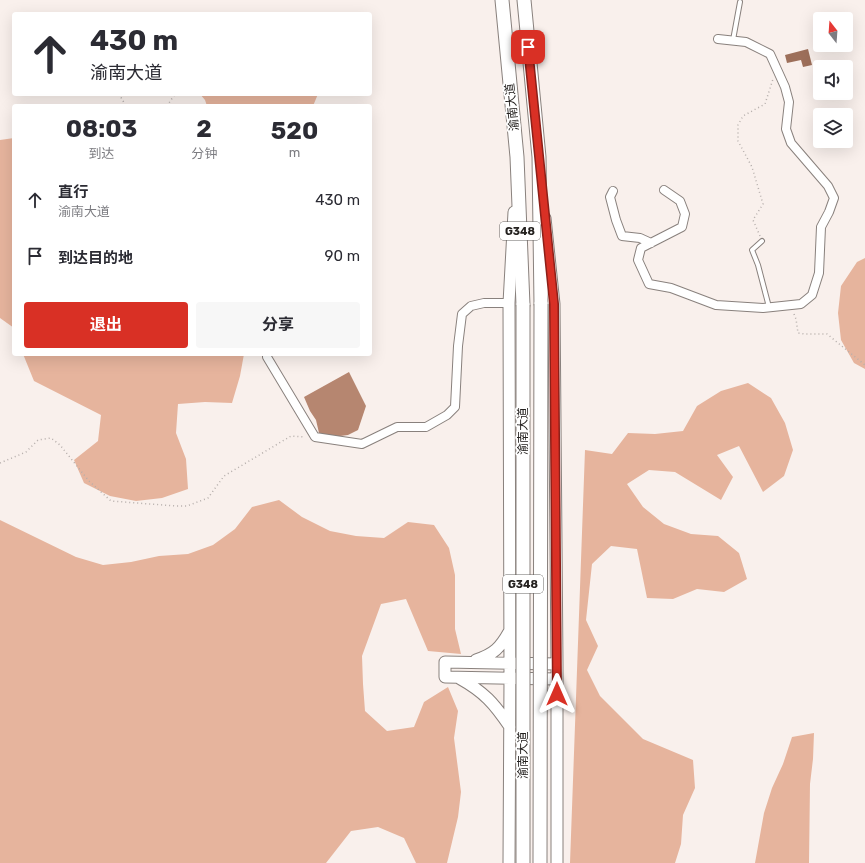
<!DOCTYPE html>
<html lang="zh">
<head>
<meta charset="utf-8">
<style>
	body { margin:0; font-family:Rubik,"Noto Sans SC",sans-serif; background:#f7f7f7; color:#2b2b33; height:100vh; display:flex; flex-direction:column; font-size:15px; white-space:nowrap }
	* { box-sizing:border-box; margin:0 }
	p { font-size:13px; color:#7c7c81 }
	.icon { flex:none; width:22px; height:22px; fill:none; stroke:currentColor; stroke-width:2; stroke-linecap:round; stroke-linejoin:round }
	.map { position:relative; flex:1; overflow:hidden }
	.side { position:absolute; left:12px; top:104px; width:360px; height:252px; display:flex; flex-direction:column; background:#fff; border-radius:4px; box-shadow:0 4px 16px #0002 }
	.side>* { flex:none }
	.guide { position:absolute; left:12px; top:12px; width:360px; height:84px; border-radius:4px; box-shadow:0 4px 16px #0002; background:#fff; color:#2b2b33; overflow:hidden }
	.needle { width:26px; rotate:343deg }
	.tools { position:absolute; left:813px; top:12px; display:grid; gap:8px }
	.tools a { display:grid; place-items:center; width:40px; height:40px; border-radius:4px; background:#fff; box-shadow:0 4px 16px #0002; font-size:20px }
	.pin { position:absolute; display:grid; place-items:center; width:34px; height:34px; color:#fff; margin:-17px; border-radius:8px; box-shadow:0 2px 6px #0006 }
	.me { position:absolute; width:44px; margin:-22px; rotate:0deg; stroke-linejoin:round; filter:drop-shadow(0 0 3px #0008) }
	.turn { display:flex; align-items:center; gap:14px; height:84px; padding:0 12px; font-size:18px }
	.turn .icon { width:52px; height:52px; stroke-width:2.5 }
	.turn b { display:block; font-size:28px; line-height:34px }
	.eta { display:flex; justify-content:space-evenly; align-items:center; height:68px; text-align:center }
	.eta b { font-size:24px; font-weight:700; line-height:28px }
	.button { display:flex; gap:8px; margin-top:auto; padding:8px 12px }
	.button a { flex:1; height:46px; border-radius:4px; background:#d93025; color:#fff; font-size:16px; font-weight:700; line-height:46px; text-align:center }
	.button a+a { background:#f7f7f7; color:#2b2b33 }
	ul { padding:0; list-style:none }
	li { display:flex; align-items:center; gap:12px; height:56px; padding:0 12px }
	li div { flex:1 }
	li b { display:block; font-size:15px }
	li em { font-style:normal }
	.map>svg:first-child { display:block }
	.forest { fill:#e6b49d }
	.water { fill:#b68670 }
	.building { fill:#9d6f5a }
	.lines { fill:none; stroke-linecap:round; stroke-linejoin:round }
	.service-casing { stroke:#89817d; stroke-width:6 }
	.minor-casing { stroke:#89817d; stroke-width:10 }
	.secondary-casing { stroke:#89817d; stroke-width:13 }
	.trunk-casing { stroke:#89817d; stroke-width:15 }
	.path { stroke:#b5aeab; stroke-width:1.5; stroke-dasharray:1 3; stroke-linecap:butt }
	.service { stroke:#fff; stroke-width:4 }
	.minor { stroke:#fff; stroke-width:8 }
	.secondary { stroke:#fff; stroke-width:11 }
	.trunk { stroke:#fff; stroke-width:13 }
	.trunk-bridge-casing { stroke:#89817d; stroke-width:15; stroke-linecap:butt }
	.trunk-bridge { stroke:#fff; stroke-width:13 }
	.route-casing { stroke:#8d1f18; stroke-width:10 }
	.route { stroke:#d93025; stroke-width:7 }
	.labels { text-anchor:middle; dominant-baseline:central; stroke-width:3.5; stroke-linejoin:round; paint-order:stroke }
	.shield { fill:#fff; stroke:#666462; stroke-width:1 }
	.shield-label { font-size:11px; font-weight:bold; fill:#24211f }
	.street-label { font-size:12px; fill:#24211f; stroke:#fff }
</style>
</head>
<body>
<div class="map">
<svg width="865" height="863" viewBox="0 0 865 863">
	<rect width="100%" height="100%" fill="#f9f0ec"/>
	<path class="forest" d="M200 94H318L313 106H207L205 100Z
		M14 138V328L0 318V140Z
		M865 258V369L854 363 841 340 838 313 841 286 857 262Z
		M23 354H244L240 376 232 403 205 402 178 404 176 433 186 459 188 489 162 498 136 501 110 496 84 483 74 460 98 441 101 415 34 381Z
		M748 383 771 398 785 423 793 450 784 476 763 492 739 446 717 455 733 477 721 500 675 472 649 470 627 484 643 507 664 524 691 534 718 536 739 553 747 579 724 592 697 589 673 599 647 598 637 549 611 546 592 564 586 620 598 646 587 670 600 696 643 739 693 760 695 788 683 815 681 844 675 863H570L585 450 612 454 628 433 655 434 683 431 697 406 721 391Z
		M279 500 302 517 330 531 356 536 384 538 408 522 434 525 449 548 455 575V629L461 654 428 651 406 599 381 604 362 656 363 684 365 711 387 731 414 727 424 702 448 687 458 711 454 738 461 792 458 817 447 863H416L404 838 378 827 351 831 326 863H0V520L76 557 103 565 131 562 159 556 188 554 213 545 235 529 252 507Z
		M814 733 813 759 810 784 809 863H755L764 813 772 788 783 764 792 737Z"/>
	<path class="water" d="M349 372 366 406 358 430 348 435 325 438 319 433 316 420 310 411 304 397Z"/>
	<path class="building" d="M808 49 812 65 803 67 801 60 787 63 785 55Z"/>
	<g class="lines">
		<defs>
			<path id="service" d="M733 40 740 2
				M762 241 752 250 758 265 769 307"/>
			<path id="minor" d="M664 190 680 201 685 214 682 227 641 248 638 260 649 284 671 288 716 305 763 308 801 304 812 295 819 273 821 227 829 212 834 198 828 186 791 143 786 129 789 102 785 87 770 54 746 42 718 39
				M613 191 610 197 616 220 622 236 640 238 651 243
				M267 354V357L315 437 362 444 397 427H426L447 415 455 407 458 346 462 314 471 306 484 303H509"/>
			<path id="secondary" d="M545 218 554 304 557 664V863
				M476 660C494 654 500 648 509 632
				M459 678C484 692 494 703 510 727
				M557 679 445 677V662L557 664
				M509 863 510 678 509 303 514 212"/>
			<path id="trunk" d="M502 0 517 157 523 305
				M524 0 539 157 541 304"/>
		</defs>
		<use href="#service" class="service-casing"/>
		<use href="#minor" class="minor-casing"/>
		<use href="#secondary" class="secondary-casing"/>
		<use href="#trunk" class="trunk-casing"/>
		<path class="path" d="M119 94 126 106
			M167 106 175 94
			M760 236 753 220 763 204 752 167 738 141V125L743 116 765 104 773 79
			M794 314 796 319 798 333 805 334H827L865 365
			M0 463 26 452 38 440 51 438 60 445 89 481 111 501 176 506H187L208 498 224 476 291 436 305 437"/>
		<use href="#service" class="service"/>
		<use href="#minor" class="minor"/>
		<use href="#secondary" class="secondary"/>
		<use href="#trunk" class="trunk"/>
		<defs>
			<path id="trunk-bridge" d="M523 863V305
				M540 863 541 304"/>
		</defs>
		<use href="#trunk-bridge" class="trunk-bridge-casing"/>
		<use href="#trunk-bridge" class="trunk-bridge"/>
	</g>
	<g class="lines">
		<defs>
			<path id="route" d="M528 47 554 304 557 694"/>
		</defs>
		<use href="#route" class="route-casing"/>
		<use href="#route" class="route"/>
	</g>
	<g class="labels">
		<g class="shield">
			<rect x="500" y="222" width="40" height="18" rx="3"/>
			<rect x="503" y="575" width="40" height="18" rx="3"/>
		</g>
		<g class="shield-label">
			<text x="520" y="231">G348</text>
			<text x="523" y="584">G348</text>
		</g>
		<g class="street-label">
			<text transform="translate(512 107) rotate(-96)">渝南大道</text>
			<text transform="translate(523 431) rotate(-90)">渝南大道</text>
			<text transform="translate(523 755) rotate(-90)">渝南大道</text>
		</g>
	</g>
</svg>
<div class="tools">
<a><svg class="needle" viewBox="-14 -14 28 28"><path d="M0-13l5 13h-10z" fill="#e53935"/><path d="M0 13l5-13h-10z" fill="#7c7c81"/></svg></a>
<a><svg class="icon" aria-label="sound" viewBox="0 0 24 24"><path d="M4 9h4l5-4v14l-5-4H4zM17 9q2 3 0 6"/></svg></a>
<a><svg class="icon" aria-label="layers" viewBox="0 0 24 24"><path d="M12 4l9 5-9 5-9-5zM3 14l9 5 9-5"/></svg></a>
</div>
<div class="pin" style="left:528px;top:47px;background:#d93025"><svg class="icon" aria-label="arrive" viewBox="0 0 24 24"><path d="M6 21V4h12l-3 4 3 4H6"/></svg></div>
<svg class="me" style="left:557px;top:694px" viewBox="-20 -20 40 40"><path d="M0-17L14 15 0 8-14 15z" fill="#d93025" stroke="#fff" stroke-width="4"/></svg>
<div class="guide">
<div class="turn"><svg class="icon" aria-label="ahead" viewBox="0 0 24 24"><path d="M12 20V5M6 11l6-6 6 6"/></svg><div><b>430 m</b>渝南大道</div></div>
</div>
<section class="side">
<div class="eta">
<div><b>08:03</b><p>到达</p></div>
<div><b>2</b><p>分钟</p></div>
<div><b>520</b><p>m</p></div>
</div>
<ul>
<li><svg class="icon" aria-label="ahead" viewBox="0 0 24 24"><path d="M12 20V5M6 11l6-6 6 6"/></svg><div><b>直行</b><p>渝南大道</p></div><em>430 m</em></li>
<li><svg class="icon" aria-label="arrive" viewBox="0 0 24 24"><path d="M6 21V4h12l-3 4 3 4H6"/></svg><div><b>到达目的地</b></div><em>90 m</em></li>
</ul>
<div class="button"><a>退出</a><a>分享</a></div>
</section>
</div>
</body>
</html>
